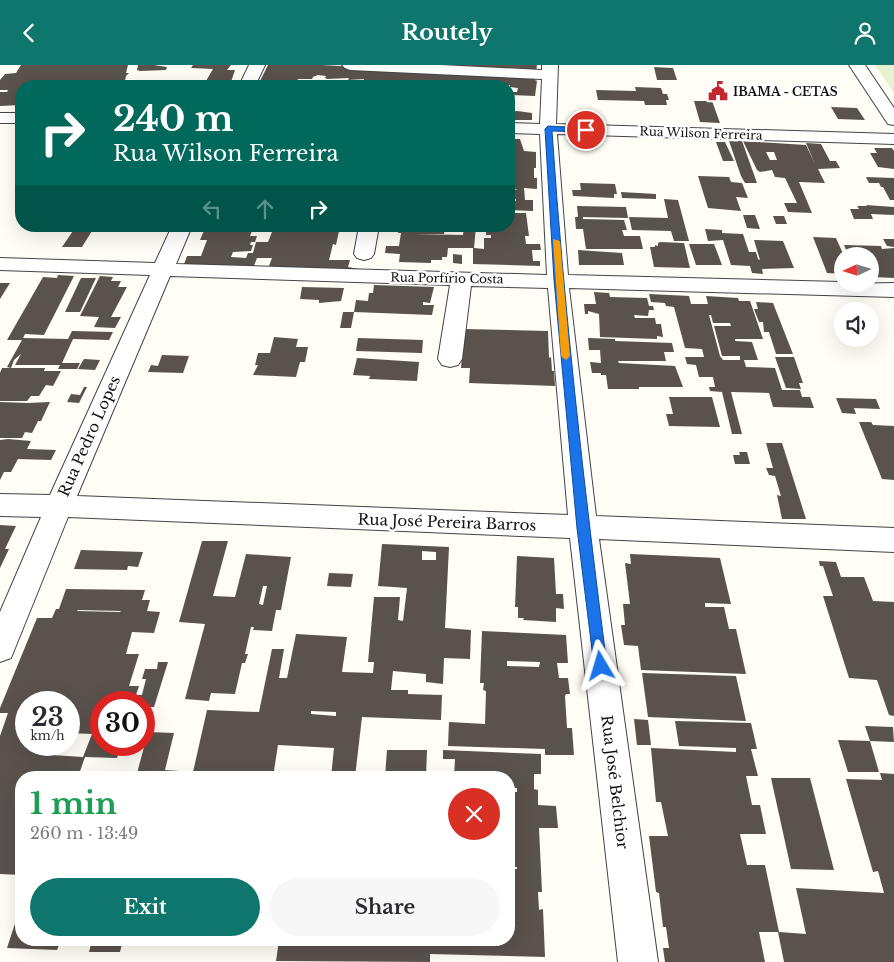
<!DOCTYPE html>
<html lang="en">
<head>
<meta charset="utf-8">
<style>
	body { margin:0; font-family:"Libre Baskerville",serif; background:#f7f7f7; color:#2b2b33; height:100vh; display:flex; flex-direction:column; font-size:19px; white-space:nowrap }
	* { box-sizing:border-box; margin:0 }
	p { font-size:16px; color:#7c7c81 }
	.icon { flex:none; width:28px; height:28px; fill:none; stroke:currentColor; stroke-width:2; stroke-linecap:round; stroke-linejoin:round }
	.map { position:relative; flex:1; overflow:hidden }
	.side { position:absolute; left:15px; top:706px; width:500px; height:175px; display:flex; flex-direction:column; background:#fff; border-radius:20px; box-shadow:0 5px 20px #0002 }
	.side>* { flex:none }
	.banner { position:absolute; left:15px; top:15px; width:500px; height:152px; border-radius:20px; box-shadow:0 5px 20px #0002; background:#00695c; color:#fff; overflow:hidden }
	.needle { width:32px; rotate:266deg }
	.fabs { position:absolute; left:834px; top:182px; display:grid; gap:10px }
	.fabs a { display:grid; place-items:center; width:45px; height:45px; border-radius:50%; background:#fff; box-shadow:0 5px 20px #0002; font-size:25px }
	.speed { position:absolute; left:15px; top:626px; display:flex; gap:10px; font-size:25px; font-weight:700; text-align:center }
	.speed>* { display:grid; place-content:center; width:65px; height:65px; border-radius:50%; background:#fff; box-shadow:0 5px 20px #0002; line-height:1 }
	.speed small { font-size:12px; font-weight:400 }
	.speed .limit { border:8px solid #d22; background:#fff; color:#111 }
	.pin { position:absolute; display:grid; place-items:center; width:42px; height:42px; color:#fff; margin:-21px; border:2px solid #fff; border-radius:50%; box-shadow:0 1px 5px #0007 }
	.me { position:absolute; width:55px; margin:-28px; rotate:353deg; stroke-linejoin:round; filter:drop-shadow(0 0 4px #0008) }
	.turn { display:flex; align-items:center; gap:18px; height:105px; padding:0 15px; font-size:22px }
	.turn .icon { width:65px; height:65px; stroke-width:2.5 }
	.turn b { display:block; font-size:35px; line-height:42px }
	.lanes { display:flex; align-items:center; height:48px; padding:0 15px; background:#0003; justify-content:center; gap:25px; direction:ltr }
	.lanes .off { opacity:.35 }
	.round { display:grid; place-items:center; flex:none; width:52px; height:52px; border-radius:26px; background:#f7f7f7 }
	.headline { display:flex; align-items:center; justify-content:space-between; height:85px; padding:0 15px }
	h1 { font-size:30px; font-weight:700; line-height:38px; color:#1e9e55 }
	.cta { display:flex; gap:10px; margin-top:auto; padding:10px 15px }
	.cta a { flex:1; height:58px; border-radius:30px; background:#0f766e; color:#fff; font-size:20px; font-weight:700; line-height:58px; text-align:center }
	.cta a+a { background:#f7f7f7; color:#2b2b33 }
	header { display:flex; justify-content:space-between; align-items:center; height:65px; padding:0 15px; background:#0f766e; color:#fff; font-size:22px; font-weight:700 }
	.map>svg:first-child { display:block }
	.pitch { fill:#e6f2cf }
	.building { fill:#5a524d; fill-rule:evenodd }
	.lines { fill:none; stroke-linecap:round; stroke-linejoin:round }
	.minor-casing { stroke:#444; stroke-width:2 }
	.minor { fill:#fff; fill-rule:evenodd }
	.route { fill:#1a73e8; stroke:#114b97 }
	.slow { fill:#f59e0b }
	.labels { text-anchor:middle; dominant-baseline:central; stroke-width:5; stroke-linejoin:round; paint-order:stroke }
	.far-poi-label { font-size:12px; font-weight:bold; fill:#111; stroke:#fff; text-anchor:start }
	.far-street-label { font-size:12px; fill:#111; stroke:#fff }
	.street-label { font-size:15px; fill:#111; stroke:#fff }
</style>
</head>
<body>
<header><svg class="icon" aria-label="back" viewBox="0 0 24 24"><path d="M15 5l-7 7 7 7"/></svg>Routely<svg class="icon" aria-label="person" viewBox="0 0 24 24"><circle cx="12" cy="8" r="4"/><path d="M4 21q1-7 8-7t8 7"/></svg></header>
<div class="map">
<svg width="894" height="897" viewBox="0 0 894 897">
	<rect width="100%" height="100%" fill="#fffdf5"/>
	<path class="pitch" d="M875 0H894V28Z"/>
	<path class="building" d="M21 0H128L126 8H129L126 11 124 20 120 21H21V40L0 41V27H7L8 25H0V15L5 9 16 8Z
		M138 0H154L167 2 166 5 140 6 137 5Z
		M193 0H231L227 5H235L231 17 206 16 213 4 191 3Z
		M268 0H322L535 12V15L537 16 535 31 511 30V27H517L518 23 510 22V20L473 21V20L469 19V21L441 20V18L437 17V19L414 18 415 16H413L412 21H398L399 17 373 16 371 21H362L364 14 348 15 349 13 327 14 325 13 326 11 318 10 313 12 312 14H298L296 19H288L287 21H260L261 18H259Z
		M441 0H537L536 7Z
		M654 2 673 3 677 15H657Z
		M333 15H348L346 21H330Z
		M635 22 661 23 663 29H667L669 35H666L667 40H645L644 36 598 35 596 25 636 26Z
		M694 36H712L720 58 700 57Z
		M831 42 857 43 865 55 838 54Z
		M517 46 532 48V55H509V47Z
		M509 74H520L524 86 536 87V103H534V113H537V124L524 123 525 135H533V146L509 145V136H516V134H509V125H518L509 123Z
		M729 76H742L757 118H745L741 111Z
		M743 76 806 80 815 99 806 78 821 79 830 96H836L840 103 818 104 825 118 799 117 812 148 788 147 784 138H797L785 113 775 112 772 105 760 107 757 105ZM766 87H774L777 95H770Z
		M716 77H725L734 96H723Z
		M874 83H892L894 86V104L878 102 870 88H877Z
		M698 111 729 112 731 117 742 118 748 133 736 132 741 146 708 143Z
		M866 112 894 113V135H890L883 122H881L879 118H869Z
		M580 118 615 119 617 129H614V133L573 131 572 125H581Z
		M621 127 656 129V134L622 133Z
		M664 134 678 135 689 176H674L671 166 632 165 629 152 668 153Z
		M866 140 894 142V150L871 149 873 154H854L850 144H859L857 141H867Z
		M577 141 626 142 628 153 583 152V154L624 155 627 165H622L624 171H640L643 184H586L583 164H576L575 152H578Z
		M509 148H526L529 171H525L526 179H540L541 185H532L533 196H540V201L473 199V183H448L447 192H442V195H431V198L399 197 400 189 385 188 386 181H399L401 168H398L399 163H394V161H445L444 169H414L463 170 464 161H476L474 183 484 184V173H491V170H486V161H509Z
		M743 150H755L760 164 747 163Z
		M773 151H784L787 159H776Z
		M86 161H95L82 182H62L75 163H85Z
		M206 161H221L219 165 252 166 250 171H257L255 177H251L250 180H253L251 186 233 187 231 192 246 193 248 188H253L256 177H268L272 167H320V165H290L291 161H346V163H337V166H339L336 180 333 179 329 195H350L348 202 359 204 357 211 267 206 272 193H257L252 206 183 202 187 191H201L207 175H200Z
		M705 164 722 165V168L743 169 749 187H756L758 194 760 195 754 175 783 176 794 203 762 204 763 209 752 208 750 201 731 200 723 175 708 176Z
		M813 172 836 173 844 191H842V209L827 208Z
		M883 174H894V182L887 181Z
		M660 177 684 178 690 203 654 202 650 182H655V180L658 181V178Z
		M689 179H714L722 200H696Z
		M844 180 881 181 882 184 894 183V213L874 212 873 209H870V191H865L862 184 859 183 862 191H849Z
		M578 185 622 188 624 200H579Z
		M453 189 462 190V199L453 198Z
		M58 210 74 211 44 270 25 269 23 273 68 274 72 266 113 267 109 275 73 274 62 298H80L77 304H58L60 300H15L21 289 14 295 11 303 7 302 22 275H7L43 212 57 213Z
		M100 211 113 212 111 216H121L118 222H127L111 252H121L115 263 94 262 99 252 80 251Z
		M81 213H96L80 247H65Z
		M0 218H10L0 234Z
		M374 220 434 222 430 238 423 237V240H434L432 250 354 247 351 263H340L343 247H354L356 235 368 236 369 228H373Z
		M302 222 344 223 341 236 319 238V235L300 234Z
		M594 227 609 228 610 232 647 233 649 241H653L654 245H649L648 251 634 250 635 253H655L656 259H661L663 272 657 271V274L600 272 599 249 588 246V249H585L584 239H596Z
		M649 229 689 231 691 239H708L706 231 738 233 739 236H750L763 274H735V276L752 277 758 295H740V291H722L714 261H731L730 258H713L711 250H709L720 291 723 295H744L746 302 775 303 782 325H800L802 332H810L814 343 773 342 769 328 731 327 742 369H732L722 327 710 326 709 322H715L713 312H699L696 300 687 299 685 292H704L702 284 685 283 674 242 666 241 665 238 651 237Z
		M756 237 773 238 793 289H776L769 267H764L763 257H759L754 244H758Z
		M464 264 548 266 549 293 551 292 552 306H554L555 321 469 318 470 303H461Z
		M274 272 298 274 296 282H308L305 297H300L296 312 253 310 258 300H255L258 288H270Z
		M358 273 423 275 422 288 356 286Z
		M588 273 615 274V276L672 278 674 287H664L666 296H618L619 298 675 301 683 322H639V324H608L606 310H601V308H592L590 297 601 298 600 285H589Z
		M162 290 189 291 183 308 148 307 151 300 158 301Z
		M775 292H794L803 318H799L801 324 786 323Z
		M357 293 419 297 417 316 369 314 370 311 353 310Z
		M84 294 100 295 95 305 78 304Z
		M2 303H45L44 306H61L53 321 46 320 39 331H31L27 336H0V308Z
		M84 322H87L79 338 67 337 71 329 80 330Z
		M669 332H712L720 362 669 361 666 349H673Z
		M836 333 876 334 880 344 854 343 856 349 842 348Z
		M0 337 28 338 50 337 41 356H38L32 368 25 367 22 373H0Z
		M859 357H871L873 360 894 361V415L882 414Z
		M8 374 31 376 27 384 56 385 51 395 18 394 11 407H4L0 415V375Z
		M766 378H782L806 454H782L777 430 781 431 775 411 769 410 766 403H773Z
		M739 387H747L750 399H735L733 390H740Z
		M0 460 16 461 5 484H9L0 503Z
		M202 476H228L213 531 235 532 246 489 291 492 281 545H276L272 566 253 565 254 562H251L245 589H248L245 598H242L235 629 211 628 209 636 185 634 205 559 179 557ZM263 521H267L263 540 259 539Z
		M382 479 449 482 445 563 471 565 470 594 444 593 443 619 426 617V609L393 606 391 625H408V629L442 630 441 655 362 652 355 712H331L334 683 278 680 273 712H136L148 667 174 668 165 705 193 707 207 645 259 647 272 584H284L279 613H287L296 569 347 572 342 607 373 608 374 597H368L374 532H400L398 555 403 556 407 523 378 521ZM422 486 436 487V495H422ZM311 646 336 647V651L311 649Z
		M81 485 143 487 138 502 128 501 127 505 74 504Z
		M630 489 720 493 731 539 705 538V542H724L729 564H736L746 609 641 605 638 581 624 580 621 560H625L623 539H630L625 498 631 499Z
		M517 491 554 493 556 529H563L564 544 556 543V557L523 555 524 553H518V542H515Z
		M819 496 836 497 841 512H864L873 536 894 537V651L889 650 877 615 849 613 823 531H833L823 501H820Z
		M329 508 353 509 351 522 327 521Z
		M66 524 145 525 142 535H150L147 546 160 547 154 568 132 567 126 589H139L129 621H139L136 630H142L146 614H142L145 604H157L158 597H168L154 642H144V638H101V655L98 666H101V680H121L117 693 85 692 78 712H21V810L0 809V671L8 648H0V643L37 553H52L56 544H59ZM78 545 121 546 120 547 77 546ZM26 638H69V668L92 669 83 692 36 689 40 680H26Z
		M482 566 566 570 568 598H557L559 613H568L570 629H566L565 631 567 663H572L574 690H545V684L448 681 449 657 485 659 486 626 483 625 484 618H480ZM507 596 540 597 539 602 507 601Z
		M642 608 736 611 746 656 648 652Z
		M634 654 648 655 651 680H637Z
		M675 656 751 658 757 684H751L758 711H746L752 740H760L766 769H740L747 800H765L779 867 806 869 796 823 884 828 878 806 873 807 846 714 882 715 880 708 894 709V897H784L778 867H759L765 897H665L663 883H669L666 862H663L659 828 656 827 649 771H668L661 737H656L651 683 736 687V683L679 681Z
		M865 661 893 662 894 677 870 676 879 707H848L838 675 870 676Z
		M387 685H427L426 712H385Z
		M443 685 541 689V709H534V724L538 725V740L556 741 558 763H539L542 827H538L539 845 543 844 545 892 430 889V897L276 896 279 875H509V804H517V802H509V727H517V723H509V712H454L455 694H443Z
		M771 713H810L834 805 791 804Z
		M21 840V875H61L57 885 7 883Z
		M92 875H123L120 887H89Z"/>
	<g class="lines">
		<defs>
			<path id="minor" d="M249 0H265L255 21H239Z
				M342 0H441L542 5V0H558L556 59 894 69V79L557 69 568 210 842 217V219L894 218V232L569 223 596 451 894 463V487L599 474 658 897H618L570 473 68 452 11 593 0 597V547L41 452 0 451V429L50 430 150 210 0 205V193L155 198 172 161H192L176 199 547 210 540 69 509 68V58L540 59 542 14 350 5 345 3ZM170 211 450 220 438 294 442 300 450 302 458 300 462 294 471 221 548 223 568 450 77 431Z
				M849 0H865L894 43V60L888 59Z
				M0 48H21V58H0Z
				M359 161H379L374 189 371 193 364 195 357 193 354 189Z"/>
		</defs>
		<use href="#minor" class="minor-casing"/>
		<use href="#minor" class="minor"/>
	</g>
	<path class="route" d="M548 61 586 63 590 65 586 67 552 66C564 245 584 423 607 601L605 605 601 607 596 605 594 601 577 463 554 215 545 64Z"/>
	<path class="slow" d="M553 174 560 176 570 291 566 295 561 291Z"/>
	<defs>
		<symbol id="civic-bare" viewBox="-9 -9 18 18"><path d="M-.6-6.5H3V-4.5H.6V-3L4-1V1h2V6H-6V1h2V-1L-.6-3ZM-1.2 2.5V6h2.4V2.5Z" fill="#c4262e" stroke="#fff" stroke-width="2.5" paint-order="stroke"/></symbol>
	</defs>
	<g fill-rule="evenodd">
		<use href="#civic-bare" x="704" y="12" width="28" height="28"/>
	</g>
	<g class="labels">
		<g class="far-poi-label">
			<text x="733" y="26">IBAMA - CETAS</text>
		</g>
		<g class="far-street-label">
			<text transform="translate(701 68) rotate(2)">Rua Wilson Ferreira</text>
			<text transform="translate(447 213) rotate(1)">Rua Porfírio Costa</text>
		</g>
		<g class="street-label">
			<text transform="translate(89 371) rotate(-66)">Rua Pedro Lopes</text>
			<text transform="translate(447 457) rotate(2)">Rua José Pereira Barros</text>
			<text transform="translate(615 717) rotate(83)">Rua José Belchior</text>
		</g>
	</g>
</svg>
<div class="fabs">
<a><svg class="needle" viewBox="-14 -14 28 28"><path d="M0-13l5 13h-10z" fill="#e53935"/><path d="M0 13l5-13h-10z" fill="#7c7c81"/></svg></a>
<a><svg class="icon" aria-label="sound" viewBox="0 0 24 24"><path d="M4 9h4l5-4v14l-5-4H4zM17 9q2 3 0 6"/></svg></a>
</div>
<div class="speed"><div>23<small>km/h</small></div><div class="limit">30</div></div>
<div class="pin" style="left:586px;top:65px;background:#d93025"><svg class="icon" aria-label="arrive" viewBox="0 0 24 24"><path d="M6 21V4h12l-3 4 3 4H6"/></svg></div>
<svg class="me" style="left:601px;top:601px" viewBox="-20 -20 40 40"><path d="M0-17L14 15 0 8-14 15z" fill="#1a73e8" stroke="#fff" stroke-width="4"/></svg>
<div class="banner">
<div class="turn"><svg class="icon" aria-label="right" viewBox="0 0 24 24"><path d="M7 20v-9h11M14 6l5 5-5 5"/></svg><div><b>240 m</b>Rua Wilson Ferreira</div></div>
<div class="lanes"><svg class="icon off" aria-label="left" viewBox="0 0 24 24"><path d="M17 20v-9H6M10 6l-5 5 5 5"/></svg><svg class="icon off" aria-label="ahead" viewBox="0 0 24 24"><path d="M12 20V5M6 11l6-6 6 6"/></svg><svg class="icon" aria-label="right" viewBox="0 0 24 24"><path d="M7 20v-9h11M14 6l5 5-5 5"/></svg></div>
</div>
<section class="side">
<div class="headline"><div><h1>1 min</h1><p>260 m · 13:49</p></div><a class="round" style="background:#d93025;color:#fff"><svg class="icon" aria-label="close" viewBox="0 0 24 24"><path d="M6 6l12 12M18 6L6 18"/></svg></a></div>
<div class="cta"><a>Exit</a><a>Share</a></div>
</section>
</div>
</body>
</html>
